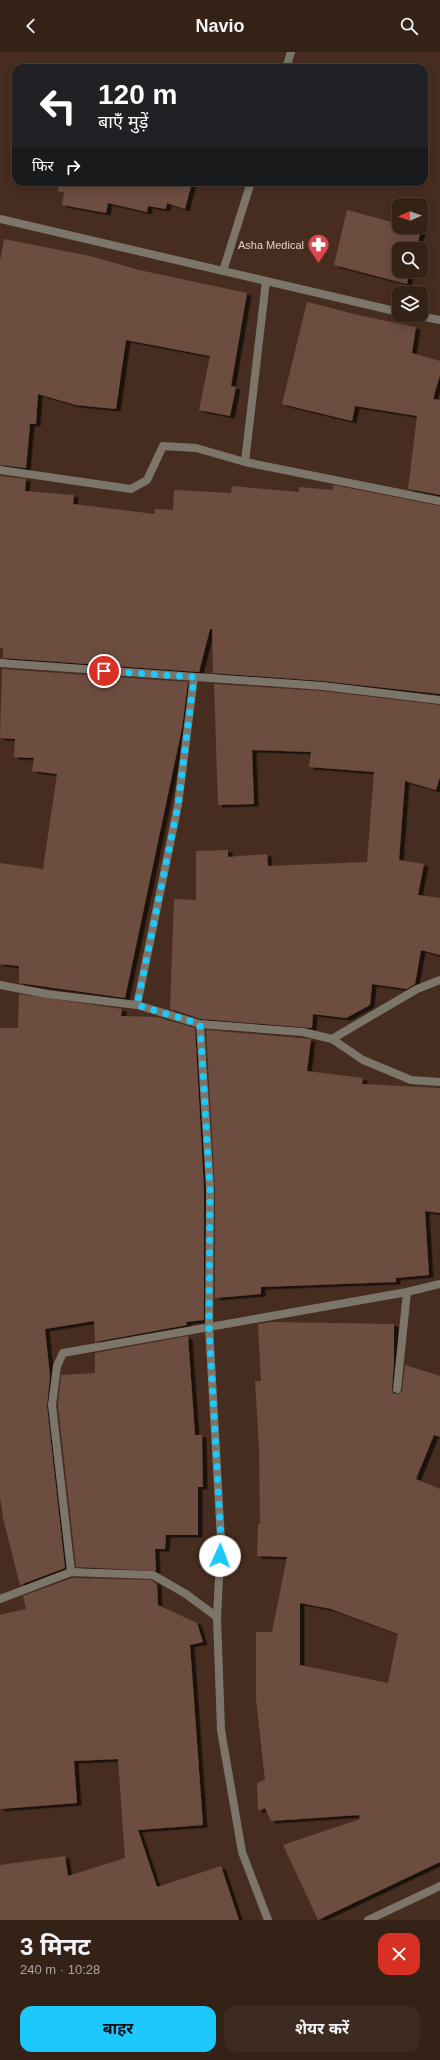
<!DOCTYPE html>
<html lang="hi">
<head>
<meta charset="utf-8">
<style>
	body { margin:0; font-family:Arial,"Noto Sans Devanagari",sans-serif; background:#3d2a20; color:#f1f3f6; height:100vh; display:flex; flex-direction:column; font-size:15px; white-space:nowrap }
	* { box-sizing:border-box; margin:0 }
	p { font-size:13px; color:#aaa4a1 }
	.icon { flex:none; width:22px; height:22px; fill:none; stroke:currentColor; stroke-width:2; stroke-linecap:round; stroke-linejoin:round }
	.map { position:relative; height:1868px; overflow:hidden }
	.sheet { display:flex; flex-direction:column; background:#352217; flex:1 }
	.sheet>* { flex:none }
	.top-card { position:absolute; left:12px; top:12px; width:416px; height:122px; border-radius:12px; box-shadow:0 2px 10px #0003,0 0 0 1px #4f3f36; background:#202124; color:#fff; overflow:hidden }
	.needle { width:26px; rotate:268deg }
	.controls { position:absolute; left:392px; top:146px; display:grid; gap:8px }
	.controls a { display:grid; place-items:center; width:36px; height:36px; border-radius:8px; background:#352217; box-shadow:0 2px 10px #0003,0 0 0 1px #4f3f36; font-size:20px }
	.pin { position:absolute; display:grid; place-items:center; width:34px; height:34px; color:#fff; margin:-17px; border:2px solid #fff; border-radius:50%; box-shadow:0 1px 4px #0007 }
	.me { position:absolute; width:44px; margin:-22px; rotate:2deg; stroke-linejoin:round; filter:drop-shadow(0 0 3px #0008) }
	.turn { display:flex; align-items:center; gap:14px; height:84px; padding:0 20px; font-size:18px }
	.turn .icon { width:52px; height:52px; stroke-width:2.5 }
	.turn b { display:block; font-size:28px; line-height:34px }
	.then { display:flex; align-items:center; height:38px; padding:0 20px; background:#0003; gap:8px; font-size:15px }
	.round { display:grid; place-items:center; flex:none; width:42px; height:42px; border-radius:12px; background:#3d2a20 }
	.summary { display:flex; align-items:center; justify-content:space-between; height:68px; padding:0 20px }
	h1 { font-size:24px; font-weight:700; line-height:30px }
	.button { display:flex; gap:8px; margin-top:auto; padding:8px 20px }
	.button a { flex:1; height:46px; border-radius:12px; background:#1dc9fc; color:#111; font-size:16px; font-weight:700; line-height:46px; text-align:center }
	.button a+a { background:#3d2a20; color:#f1f3f6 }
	header { display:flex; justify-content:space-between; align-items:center; height:52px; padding:0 20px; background:#352217; font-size:18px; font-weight:700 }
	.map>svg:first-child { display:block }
	.building { fill:#6c4e3f; fill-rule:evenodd; filter:url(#shadow) }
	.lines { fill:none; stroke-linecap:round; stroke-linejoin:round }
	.minor { stroke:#7c766a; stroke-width:8 }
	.tertiary { stroke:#7c766a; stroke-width:8 }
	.route { stroke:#1dc9fc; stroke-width:7; stroke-dasharray:0 12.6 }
	.labels { text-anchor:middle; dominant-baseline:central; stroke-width:3; stroke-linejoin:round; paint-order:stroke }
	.poi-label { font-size:11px; fill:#e4d3ca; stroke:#472d1f; text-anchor:end }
</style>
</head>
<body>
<header><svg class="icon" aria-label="back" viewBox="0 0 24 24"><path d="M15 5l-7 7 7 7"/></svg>Navio<svg class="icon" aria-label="search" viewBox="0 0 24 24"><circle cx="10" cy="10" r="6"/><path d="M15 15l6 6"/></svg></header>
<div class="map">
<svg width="440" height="1868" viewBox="0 0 440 1868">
	<defs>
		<filter id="shadow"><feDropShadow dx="4.5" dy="2.5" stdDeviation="0" flood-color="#0009"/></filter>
	</defs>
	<rect width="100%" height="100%" fill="#472d1f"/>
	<path class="building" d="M59 130H192L185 157 167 151 166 157 148 154 147 160 108 151 106 161 62 153 64 141 58 139Z
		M347 158 399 172V175H408L421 179 416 197H399V219H410L407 232 334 213Z
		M4 187 90 204 139 218 247 241 231 334 236 335 230 364 199 358 210 304 126 288 116 357 76 353 38 342 36 372H30L26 416 0 413V209Z
		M307 250 362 264 416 275 412 301 440 309V323L433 347 440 348V443L408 437 417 364 355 354 352 369 282 352Z
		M0 424 26 427 25 439 74 443 73 452 155 462V457L173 458 174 438 231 441 232 434 299 440V435L333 438V433L440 454V642L323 629 213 621 212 577H210L199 620 3 606V596H0Z
		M2 617 188 630 182 676 125 946 19 931V914L0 912V811L43 817 57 722 32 719 34 706 14 705 15 687 0 686Z
		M214 632 322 639 440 653V725L436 738 405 729 399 808 424 812 418 843 440 846V903L421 898 415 932 407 937 372 932 370 953 346 966 313 962 312 976 201 967 170 957 174 847 196 848V799L228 798V805L267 802 268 814 367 810 374 720 309 715 311 700 252 698 254 752 218 753Z
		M19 942 122 957 121 964 157 965 195 976 204 1137V1268L186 1270 187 1273 95 1290 94 1269 45 1277 50 1324 47 1354 65 1516 20 1533 3 1466 0 1445V976H18Z
		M206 978 311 987 307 1019 363 1026 362 1032 440 1036V1161L425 1159 429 1223 396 1226V1230L261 1235V1242L215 1246V1137Z
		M272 1270 394 1272V1310L392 1336 393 1341 397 1342 402 1340 405 1313 440 1324V1385L434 1383 416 1427 440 1437V1810L318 1868 283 1793 360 1767 359 1763 271 1769 265 1756 258 1759 257 1731 265 1728 256 1647V1580H272L287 1505 257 1504 258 1472H260L259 1394 255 1329H261L258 1272ZM300 1551 331 1557 398 1582 388 1631 300 1613Z
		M188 1284 195 1383H202L203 1435H198V1483H166L165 1497H155L156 1519 76 1515 58 1353 61 1323 95 1321V1301Z
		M72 1526 151 1528 157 1532 158 1553 197 1571 203 1590 190 1593 203 1773 138 1778 157 1835 221 1814 239 1868H0V1813L65 1804 68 1824 125 1806 118 1707 74 1709 77 1751 0 1757V1563L26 1557 23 1544Z"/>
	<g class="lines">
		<path class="minor" d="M286 16 291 0
			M223 219 251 130
			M266 229 245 410 440 449
			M0 418 131 437 147 428 163 394 196 396 245 410
			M0 611 323 634 440 648
			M0 933 47 942 137 953 200 972 303 980 332 987 363 1008 411 1028 440 1030
			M137 953 178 753 194 625
			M200 972 210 1137 209 1274 221 1488 217 1565 221 1678 242 1800 268 1868
			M332 987 417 937 440 928
			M397 1337 407 1240
			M71 1520 52 1353 57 1314 63 1301 407 1240 440 1232
			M0 1547 71 1520 153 1523 186 1542 217 1565"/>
		<path class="tertiary" d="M0 167 399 260
			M413 263 440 268
			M368 1868 440 1834"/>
	</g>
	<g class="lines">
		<path class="route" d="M104 619 194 625 178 753 137 953 200 972 210 1138 209 1274 221 1488 220 1504"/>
	</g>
	<defs>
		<symbol id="pharmacy-pin" viewBox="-11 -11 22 30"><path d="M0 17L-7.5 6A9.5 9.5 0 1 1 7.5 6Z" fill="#e0444e" stroke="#472d1f"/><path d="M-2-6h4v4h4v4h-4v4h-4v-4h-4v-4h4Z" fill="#fff"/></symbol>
	</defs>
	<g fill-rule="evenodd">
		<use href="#pharmacy-pin" x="306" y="180" width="25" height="34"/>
	</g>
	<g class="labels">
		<g class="poi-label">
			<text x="304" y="193">Asha Medical</text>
		</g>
	</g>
</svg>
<div class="controls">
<a><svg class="needle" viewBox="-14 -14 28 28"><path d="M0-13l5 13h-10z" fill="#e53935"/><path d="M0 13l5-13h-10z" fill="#aaa4a1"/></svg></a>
<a><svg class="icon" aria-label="search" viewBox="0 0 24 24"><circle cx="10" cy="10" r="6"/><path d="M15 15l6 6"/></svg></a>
<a><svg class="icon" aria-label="layers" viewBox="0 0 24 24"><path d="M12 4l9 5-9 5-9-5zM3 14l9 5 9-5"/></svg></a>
</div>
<div class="pin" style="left:104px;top:619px;background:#d93025"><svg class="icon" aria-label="arrive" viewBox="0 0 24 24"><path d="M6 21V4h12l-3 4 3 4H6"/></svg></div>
<svg class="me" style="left:220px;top:1504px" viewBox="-20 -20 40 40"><circle r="19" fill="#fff"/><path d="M0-13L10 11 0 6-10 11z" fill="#1dc9fc"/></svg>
<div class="top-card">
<div class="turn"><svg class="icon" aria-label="left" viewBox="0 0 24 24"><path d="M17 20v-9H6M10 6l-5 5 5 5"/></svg><div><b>120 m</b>बाएँ मुड़ें</div></div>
<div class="then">फिर<svg class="icon" aria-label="right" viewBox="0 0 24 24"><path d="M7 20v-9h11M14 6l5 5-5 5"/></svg></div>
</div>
</div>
<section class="sheet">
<div class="summary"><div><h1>3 मिनट</h1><p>240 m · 10:28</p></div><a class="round" style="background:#d93025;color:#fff"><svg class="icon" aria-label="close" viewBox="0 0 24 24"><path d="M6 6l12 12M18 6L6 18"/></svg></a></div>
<div class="button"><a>बाहर</a><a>शेयर करें</a></div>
</section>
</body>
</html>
